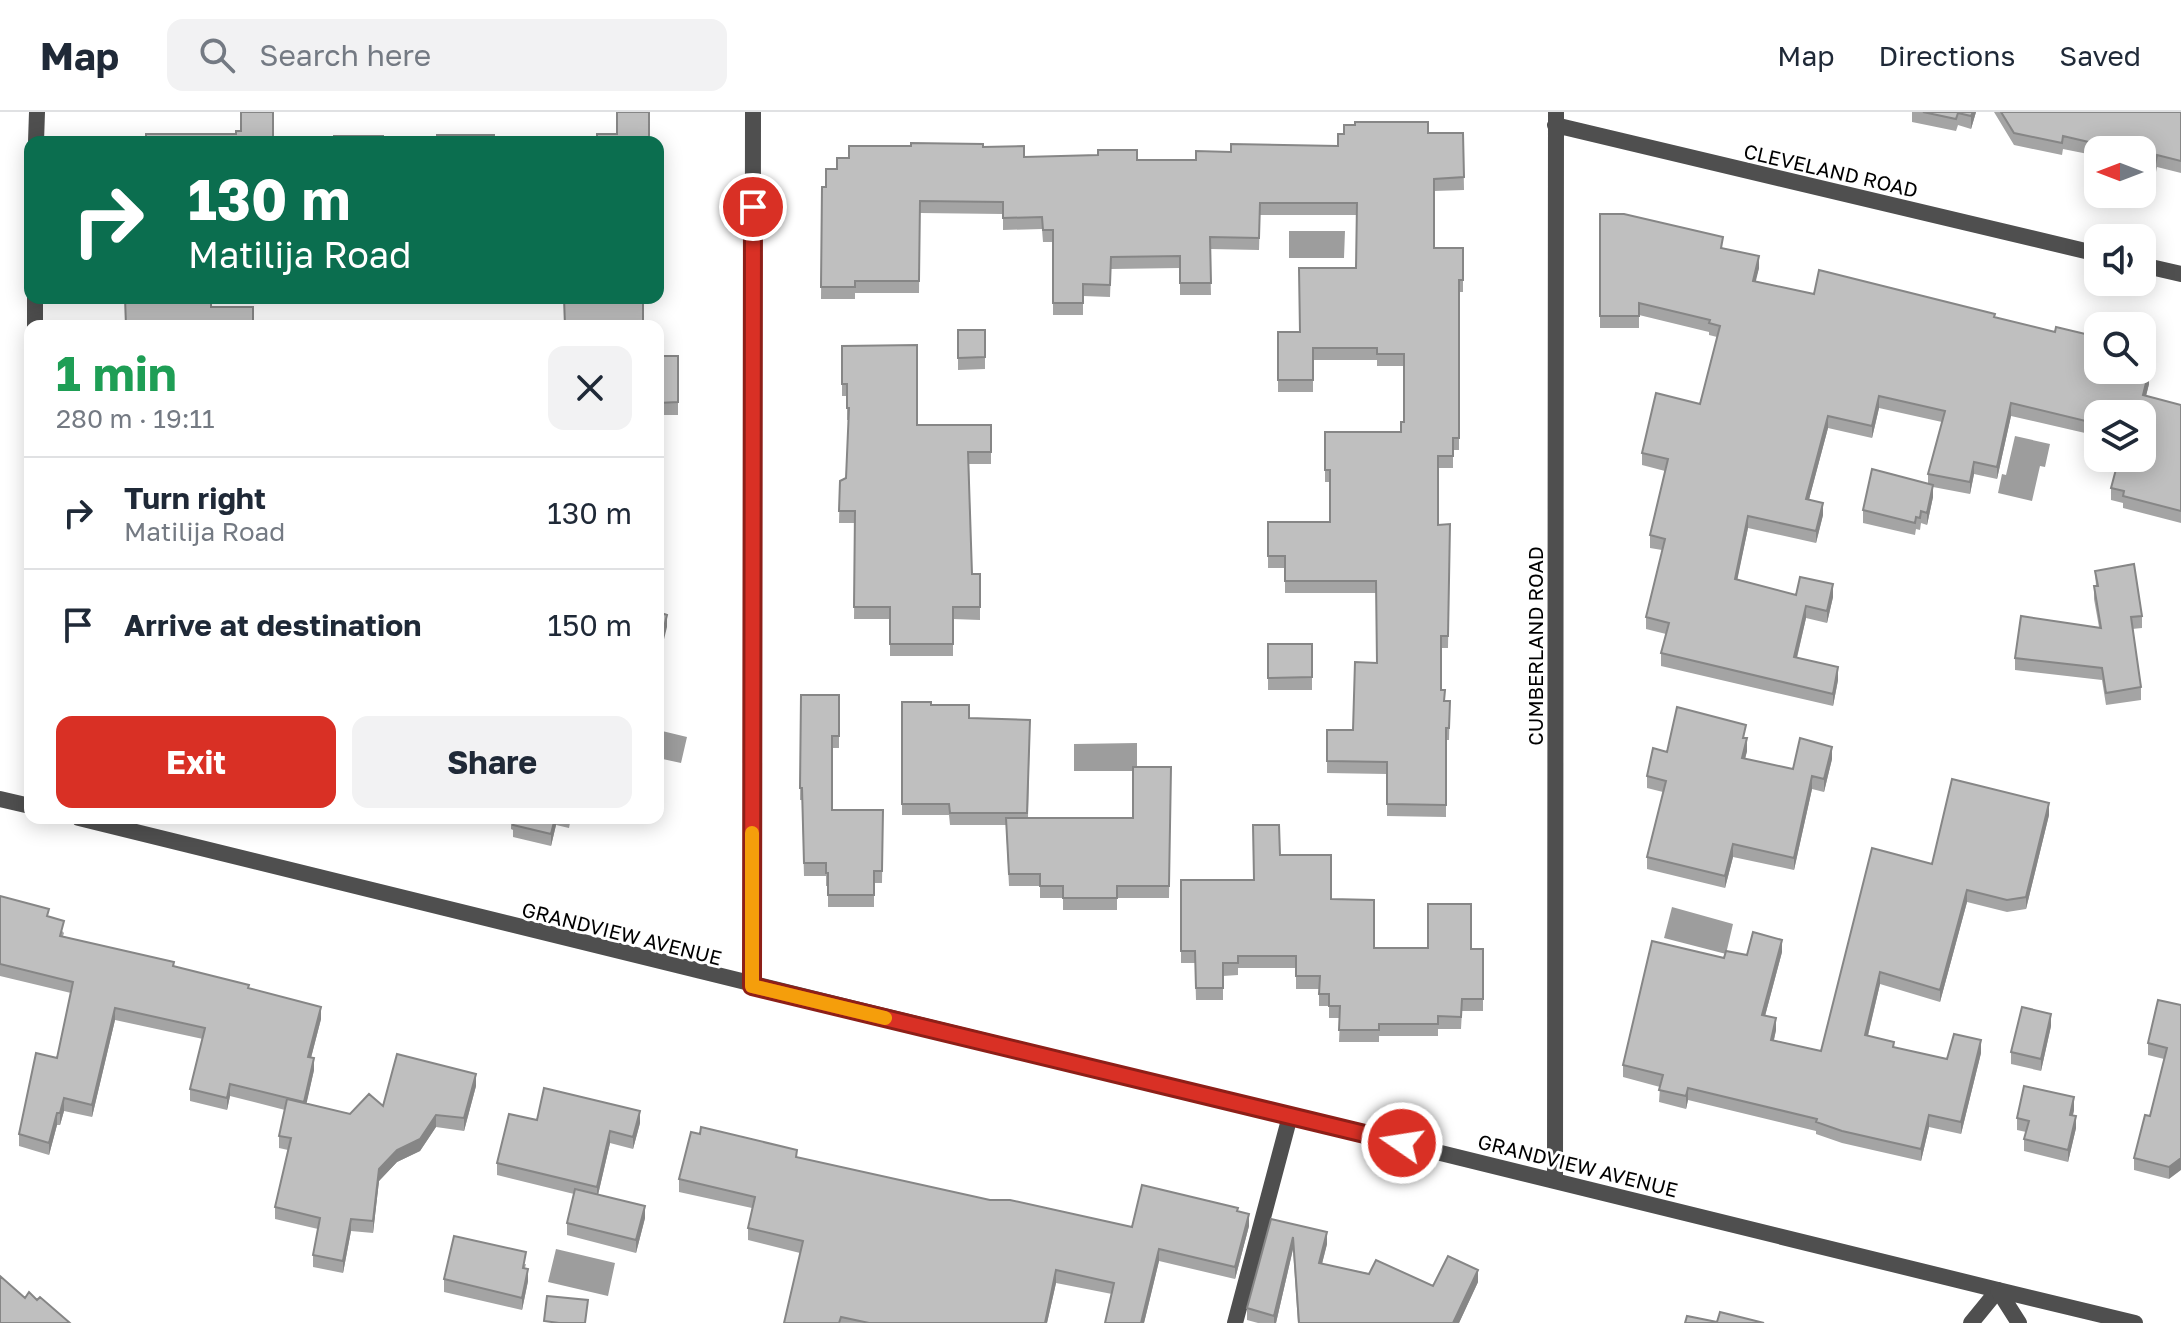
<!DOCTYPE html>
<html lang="en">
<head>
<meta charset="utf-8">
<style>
	body { margin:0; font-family:"Golos Text",sans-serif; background:#f2f2f3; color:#1f2937; height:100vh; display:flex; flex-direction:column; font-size:30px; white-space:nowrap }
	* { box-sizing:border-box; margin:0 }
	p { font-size:26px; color:#747a83 }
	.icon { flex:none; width:44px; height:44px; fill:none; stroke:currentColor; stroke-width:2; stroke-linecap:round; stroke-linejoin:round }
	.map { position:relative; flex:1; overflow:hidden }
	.side { position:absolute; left:24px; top:208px; width:640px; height:504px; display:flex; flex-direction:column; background:#fff; border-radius:16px; box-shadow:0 4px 20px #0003 }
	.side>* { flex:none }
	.top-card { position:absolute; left:24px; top:24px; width:640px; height:168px; border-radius:16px; box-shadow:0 4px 20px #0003; background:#0b6e4f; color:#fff; overflow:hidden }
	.needle { width:52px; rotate:270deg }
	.fabs { position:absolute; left:2084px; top:24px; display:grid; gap:16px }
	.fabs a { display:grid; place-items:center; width:72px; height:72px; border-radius:16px; background:#fff; box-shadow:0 4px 20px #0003; font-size:40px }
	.pin { position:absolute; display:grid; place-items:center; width:68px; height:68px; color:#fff; margin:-34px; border:4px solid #fff; border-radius:50%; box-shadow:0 2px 8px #0007 }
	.me { position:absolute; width:88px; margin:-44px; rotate:283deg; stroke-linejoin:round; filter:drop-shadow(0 0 6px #0008) }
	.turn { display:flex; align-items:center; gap:28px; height:168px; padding:0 32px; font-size:36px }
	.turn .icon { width:104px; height:104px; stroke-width:2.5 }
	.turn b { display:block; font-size:56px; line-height:68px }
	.round { display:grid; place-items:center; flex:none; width:84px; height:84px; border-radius:16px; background:#f2f2f3 }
	.summary { display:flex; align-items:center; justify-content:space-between; height:136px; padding:0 32px }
	h1 { font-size:48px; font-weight:700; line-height:60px; color:#1e9e55 }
	.cta { display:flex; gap:16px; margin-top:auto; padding:16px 32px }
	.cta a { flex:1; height:92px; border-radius:16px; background:#d93025; color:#fff; font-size:32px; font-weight:700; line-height:92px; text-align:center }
	.cta a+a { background:#f2f2f3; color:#1f2937 }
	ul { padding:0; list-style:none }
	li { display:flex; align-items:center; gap:24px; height:112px; padding:0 32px; border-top:2px solid #e0e1e3 }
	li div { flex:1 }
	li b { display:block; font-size:30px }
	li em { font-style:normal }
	header { display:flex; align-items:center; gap:48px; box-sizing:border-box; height:112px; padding:0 40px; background:#fff; border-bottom:2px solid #e0e1e3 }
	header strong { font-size:38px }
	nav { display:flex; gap:44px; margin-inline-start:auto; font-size:28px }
	.search { width:560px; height:72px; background:#f2f2f3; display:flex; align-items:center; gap:20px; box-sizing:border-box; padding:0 28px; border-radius:16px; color:#747a83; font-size:30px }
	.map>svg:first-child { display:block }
	.water { fill:#9d9d9d }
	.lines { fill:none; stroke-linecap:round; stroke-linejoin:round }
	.service { stroke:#4f4f4f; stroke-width:16 }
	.minor { stroke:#4f4f4f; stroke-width:16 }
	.tertiary { stroke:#4f4f4f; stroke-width:16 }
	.wall { fill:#a4a4a4 }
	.shaded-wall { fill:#868686 }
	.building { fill:#bfbfbf; stroke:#868686; stroke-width:2 }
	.route-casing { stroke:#8d1f18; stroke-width:20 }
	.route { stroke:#d93025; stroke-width:14 }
	.slow { stroke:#f59e0b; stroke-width:14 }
	.labels { text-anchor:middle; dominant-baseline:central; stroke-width:6; stroke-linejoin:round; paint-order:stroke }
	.street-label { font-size:20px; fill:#000; stroke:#fff }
</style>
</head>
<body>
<header>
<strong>Map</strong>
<div class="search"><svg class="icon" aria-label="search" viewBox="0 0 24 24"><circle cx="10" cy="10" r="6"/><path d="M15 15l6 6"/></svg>Search here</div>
<nav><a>Map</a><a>Directions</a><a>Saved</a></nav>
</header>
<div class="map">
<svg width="2181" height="1211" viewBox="0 0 2181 1211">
	<rect width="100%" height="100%" fill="#fff"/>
	<path class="water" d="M1289 119H1345L1344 146H1289Z
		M2015 324 2050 332 2045 355 2040 354 2032 389 1998 381 2002 362 2006 363Z
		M658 618 687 625 681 651 658 646Z
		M1137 631V659H1074V632Z
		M1672 795 1733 812 1726 842 1664 826Z
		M556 1137 615 1151 608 1184 548 1170Z"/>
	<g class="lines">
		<path class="service" d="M1235 1211 1290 1004"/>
		<path class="minor" d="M1555 13 2098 142
			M36 30 37 0
			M2142 153 2181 162
			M35 214V186
			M0 687 30 694
			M79 706 1998 1178 1971 1211
			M752 874 753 0
			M1555 1068 1556 0"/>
		<path class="tertiary" d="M1998 1178 2135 1211
			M1998 1178 2019 1211"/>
	</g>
	<path class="wall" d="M1912 0H1976L1971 17 1958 13 1956 19 1912 10Z
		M1994 0H2181V61L2157 55 2155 65 2142 62V38H2098V44L2063 37 2062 43 2014 33Z
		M1428 21H1463L1464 78 1434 79V136H1463V180H1459V338H1453V356H1438V413L1450 412 1448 536H1441V578L1445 589H1450L1449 628H1446V705L1387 704V662L1327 661V618H1353L1376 551V481H1285V456H1268V410H1330V370H1325V320H1401L1404 310V254H1377V248H1313V280H1278V220H1300L1356 156 1357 103H1260L1259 138 1210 137 1211 183H1180V156L1111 157 1110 185 1083 184V203H1053V130H1043L1042 117 1003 118V102L920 101 919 181H855V187H821L822 75H826L837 57 849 46 983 35 1024 45 1196 48 1231 40 1338 34Z
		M1600 102 1723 136 1759 156 1755 169 1814 182 1995 205 2098 258 2149 272 2146 284 2181 293V411L2123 396V391L2111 388V376L2142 302H2098V324L2011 304 1997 367 1974 362 1970 382 1933 375V385L1927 413 1921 411 1920 418 1916 417 1915 423 1863 411V398L1928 371V362L1942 310 1879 296 1872 326 1828 316 1809 387 1823 403 1816 431 1748 416 1737 467 1796 483 1833 485 1827 511 1806 506 1797 546 1838 568 1833 594 1661 554V541L1666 522 1646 517V505L1662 438 1650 436V423L1665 359 1642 353V341L1700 292 1717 225 1709 223V220L1639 203V216H1600Z
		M958 218H985V257L958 258Z
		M842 234 917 313H991V352H969L972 462H980V508L953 507V544H890V507H854L855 411H839L840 369 846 366 849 308H847V284H842Z
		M658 244H678V303H658Z
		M2095 459 2142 504V516L2132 517 2141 575V588L2106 593 2102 568 2015 558V546L2099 515 2094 487V474H2096Z
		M1268 532H1312V578H1268Z
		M801 583H839V636H832V698H883L882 771H874V795H828V774H826V764H804L802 688H800Z
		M902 590 931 593 969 606 1030 608 1028 706H1133L1171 655 1169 786H1117V798H1063V786H1040V774H1009L1006 713H950L949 703H902Z
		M1746 626 1747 639 1745 647 1793 657 1832 647 1824 680 1812 677 1794 758 1733 745 1725 776 1647 757V745L1663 680 1647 676V664L1667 640Z
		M2049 703 2026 797 2007 800 1967 790 1940 890 1880 872 1868 924 1894 935 1947 947 1981 941 1961 1022 1929 1015 1921 1049 1842 1031 1816 1022V1019L1688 988 1686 997 1659 990 1660 975 1623 965V953L1724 846 1747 843 1782 840 1765 904 1776 918 1774 928 1821 939 1932 752Z
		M511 706H571L569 716 556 713 551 734 513 725V718L511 717Z
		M1280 743 1331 787 1374 836 1483 837V899H1462L1461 917H1438V924H1379V930H1339L1340 906H1329V894H1319V877H1296V856H1238V863L1223 864V888H1196L1195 851H1181V768H1253Z
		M0 784 49 805 64 821 63 824 249 877 321 907 311 946 314 958 306 992 350 1002 476 974 464 1019 436 1015 420 1039 397 1050 379 1069 373 1121 351 1119 343 1161 313 1155V1143L318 1117 275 1107V1095L288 1038 279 1036V1024L285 998 230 984 227 998 190 989V977L203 927 115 908 92 1005 64 999 60 1013H57L49 1043 19 1034V1022L57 946 71 881 0 864Z
		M2181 893 2169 1067 2134 1058V1046L2150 1004 2164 947 2148 943V931Z
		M2051 914 2041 959 2011 952V940Z
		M2074 998 2073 1003 2076 1016 2068 1050 2024 1039V1027L2026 1020 2017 1018V1006Z
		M537 1008 640 1011 633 1037 610 1031 598 1083 645 1106 636 1141 567 1123V1111L574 1082 497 1063V1051Z
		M797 1045 990 1088 1132 1115 1238 1099 1249 1114 1235 1167 1159 1149 1144 1211H1105L1112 1182 1056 1171 1047 1211H784L800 1141 748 1128V1116L752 1096 679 1080V1067Z
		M1271 1107 1327 1132 1322 1152 1433 1174 1478 1170 1459 1211H1298L1293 1137 1276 1211H1258L1247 1208V1196Z
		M526 1152 525 1156 528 1169 522 1198 444 1180V1167Z"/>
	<path class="shaded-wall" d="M1973 0H1976L1971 17V4Z
		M1759 144V156L1753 181V169Z
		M2149 259V272L2143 295V283Z
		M1879 284V296L1872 326V314Z
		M2011 291V304L1997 367V355Z
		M1828 304V316L1806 399V387Z
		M1974 350V362L1970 382V370Z
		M1933 373V385L1927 413V401Z
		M1823 391V403L1816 431V419Z
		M1748 404V416L1735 479V467Z
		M1833 472V485L1827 511V499Z
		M1806 494V506L1794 557V545Z
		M667 503V515L659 548V536Z
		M1838 555V568L1833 594V582Z
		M1747 626V639L1742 658V646Z
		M1832 635V647L1824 680V667Z
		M1812 664V677L1794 758V746Z
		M2049 691V703L2026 797V785Z
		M555 706H556V713L551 734V722Z
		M1733 732V745L1725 776V764Z
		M1967 778V790L1940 890V878Z
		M1782 828V840L1762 915V903Z
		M1880 860V872L1865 935V923Z
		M321 895V907L308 957V945Z
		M115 896V908L92 1005V993Z
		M2051 902V914L2041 959V947Z
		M1776 906V918L1771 940V928Z
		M1981 928V941L1961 1022V1010Z
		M314 946V958L304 1003V990Z
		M476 962V974L464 1019V1006Z
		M230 972V984L227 998V986Z
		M1688 976V988L1686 997V984Z
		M2074 985V998L2070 1015V1003Z
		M64 986V999L60 1013V1001Z
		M640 999V1011L633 1037V1025Z
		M57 1001V1013L49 1043V1031Z
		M436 1003V1015L420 1039 397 1050 379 1069 373 1121V1109L379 1057 397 1038Z
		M1929 1003V1015L1921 1049V1037Z
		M2076 1004V1016L2068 1050V1038Z
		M610 1019V1031L597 1087V1075Z
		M2181 1046V1058L2169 1067V1055Z
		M645 1094V1106L636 1141V1128Z
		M1249 1102V1114L1235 1167V1155Z
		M351 1107V1119L343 1161V1149Z
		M1327 1120V1132L1319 1163V1151Z
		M1293 1125V1137L1276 1211H1274V1204Z
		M1159 1137V1149L1144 1211H1141Z
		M528 1157V1169L522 1198V1186Z
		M1056 1158V1171L1047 1211H1045Z
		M1478 1158V1170L1459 1211H1453Z"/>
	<path class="building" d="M241 0H273V30H146V22H236V19H241Z
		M617 0H649V30H597V22H617Z
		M1923 0H1973L1971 4 1958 1 1956 7Z
		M2001 0H2181V49L2157 43 2155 53 2142 50V38H2113L2110 35 2063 24 2062 31 2014 21Z
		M1355 10H1428V21H1463L1464 65 1434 67V136H1463V168H1459V326H1453V344H1438V413L1450 412 1448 524H1441V578H1445L1444 589H1450L1449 616H1446V693L1387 692V650L1327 649V618H1353L1355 550 1377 551 1376 469H1285V444H1268V410H1330V358H1325V320H1401V310H1404V242H1377V236H1313V268H1278V220H1300L1299 156H1356L1357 91H1260L1259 126 1210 125 1211 171H1180V144L1111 145 1110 173 1083 172V191H1053V118H1043L1042 105 1003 106V90L920 89 919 169H855V175H821L822 75H826V57H837V46H849V34H911V31L983 32V35L1024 34V45L1098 43V38H1137V48H1196V39L1231 40V32L1338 34V22H1344V13H1355Z
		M437 23H494V30H334V24H383V29H437Z
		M658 91 659 156H658Z
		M1600 102H1624L1723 125 1721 136 1759 144 1753 169 1814 182 1819 158 1995 202 1994 205 2055 220 2056 215 2098 225V258H2142L2149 259 2143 283 2181 293V399L2123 384 2124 379 2111 376 2119 346H2142V302H2098V312L2011 291 1997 355 1974 350 1970 370 1928 362 1945 299 1879 284 1872 314 1828 304 1806 387 1823 391 1816 419 1748 404 1735 467 1796 483 1800 465 1833 472 1827 499 1806 494 1794 545 1838 555 1833 582 1661 541 1669 511 1646 505 1665 427 1650 423 1668 347 1642 341 1656 281 1700 292 1720 214 1709 211 1710 208 1639 191V204H1600Z
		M125 186H211V195H253V214H126Z
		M564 186H643V214H565Z
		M958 218H985V245L958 246Z
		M917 233V313H991V340H968L972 462H980V495H953V532H890V495H854L855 399H839L840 369 846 366 849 296H847V272H842V234Z
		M658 244H678V290L658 291Z
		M1872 357 1933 373 1927 401 1921 399 1920 406 1916 405 1915 411 1863 398Z
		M2134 452 2142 504 2131 505 2141 575 2106 581 2102 556 2015 546 2021 504 2101 516 2094 474H2098L2095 459Z
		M658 500 667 503 659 536H658Z
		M1268 532H1312V565L1268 566Z
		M801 583H839V624H832V698H883L882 759H874V783H828V761H826V751H804L802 676H800Z
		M902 590H931V593H969V606L1030 608 1027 701H950L949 692H902Z
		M1677 595 1746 613 1743 626H1747L1742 646 1793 657 1800 626 1832 635 1824 667 1812 664 1794 746 1733 732 1725 764 1647 745 1666 669 1647 664 1653 636 1667 640Z
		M1133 655H1171L1169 774H1117V786H1063V774H1040V762H1009L1006 706H1133Z
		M1952 667 2049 691 2026 785 2007 788 1967 778 1940 878 1880 860 1865 923 1894 930 1893 935 1947 947 1954 922 1981 928 1961 1010 1929 1003 1921 1037 1842 1019 1816 1010 1817 1007 1688 976 1686 984 1659 978 1663 963 1623 953 1652 829 1724 846 1726 839 1747 843 1753 820 1782 828 1762 903 1776 906 1771 928 1821 939 1872 736 1932 752Z
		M515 706H555L551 722 513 713Z
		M1253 713H1279L1280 743H1331V787L1374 788V836H1428V792H1471V837H1483V887H1462L1461 905 1438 904V912H1379V918H1339L1340 894H1329V882H1319L1320 864H1296V844H1238V851H1223V876H1196L1195 839H1181V768H1254Z
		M0 784 49 797 47 804 64 809 60 824 174 850 173 854 249 873 248 876 321 895 308 945 314 946 304 990 230 972 227 986 190 977 205 916 115 896 92 993 64 986 60 1001H57L49 1031 19 1022 36 941 57 946 73 870 0 852Z
		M2158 888 2181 893V1046L2169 1055 2134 1046 2145 1003 2150 1004 2167 936 2148 931Z
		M2022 895 2051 902 2041 947 2011 940Z
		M397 942 476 962 464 1006 436 1003 420 1027 397 1038 379 1057 373 1109 351 1107 343 1149 313 1143 320 1106 275 1095 291 1026 279 1024 287 987 350 1002 369 982 383 994Z
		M2024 974 2074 985 2070 1003 2076 1004 2068 1038 2024 1027 2029 1009 2017 1006Z
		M544 976 640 999 633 1025 610 1019 597 1075 497 1051 509 1002 537 1008Z
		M701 1015 797 1038 796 1045 990 1088H1010L1132 1115 1142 1073 1238 1096 1237 1099 1249 1102 1235 1155 1159 1137 1141 1211H1105L1114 1171 1056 1158 1045 1211H869L841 1205 839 1211H784L803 1129 748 1116 755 1085 679 1067 691 1020 700 1022Z
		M575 1077 645 1094 636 1128 567 1111Z
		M1271 1107 1327 1120 1319 1151 1369 1162 1376 1148 1433 1174 1448 1144 1478 1158 1453 1211H1299L1293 1125 1274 1204 1247 1196Z
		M454 1124 526 1140 523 1156 528 1157 522 1186 444 1167Z
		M0 1164 25 1186 29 1180 37 1188 40 1185 70 1211H0Z
		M547 1184 588 1188 585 1211H559L544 1209Z
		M1720 1200 1764 1211H1685L1687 1204 1717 1210Z"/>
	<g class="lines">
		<defs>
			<path id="route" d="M753 95 752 874 1402 1031"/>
		</defs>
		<use href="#route" class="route-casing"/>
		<use href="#route" class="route"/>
		<path class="slow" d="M752 721V874L885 906"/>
	</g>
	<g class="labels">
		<g class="street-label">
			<text transform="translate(1831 58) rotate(13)">CLEVELAND ROAD</text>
			<text transform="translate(1535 534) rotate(-90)">CUMBERLAND ROAD</text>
			<text transform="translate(622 821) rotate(14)">GRANDVIEW AVENUE</text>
			<text transform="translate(1578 1053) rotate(14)">GRANDVIEW AVENUE</text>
		</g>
	</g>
</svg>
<div class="fabs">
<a><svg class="needle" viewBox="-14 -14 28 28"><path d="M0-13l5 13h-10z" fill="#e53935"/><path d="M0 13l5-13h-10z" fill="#747a83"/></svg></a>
<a><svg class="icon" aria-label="sound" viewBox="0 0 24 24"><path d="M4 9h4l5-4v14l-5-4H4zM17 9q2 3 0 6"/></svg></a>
<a><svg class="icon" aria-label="search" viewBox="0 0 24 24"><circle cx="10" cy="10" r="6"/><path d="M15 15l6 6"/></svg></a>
<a><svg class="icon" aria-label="layers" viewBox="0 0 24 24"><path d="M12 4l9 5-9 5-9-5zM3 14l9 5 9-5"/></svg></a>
</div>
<div class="pin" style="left:753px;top:95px;background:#d93025"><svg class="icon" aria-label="arrive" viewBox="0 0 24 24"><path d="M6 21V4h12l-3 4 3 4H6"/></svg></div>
<svg class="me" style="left:1402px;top:1031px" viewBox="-20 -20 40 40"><circle r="17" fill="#d93025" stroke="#fff" stroke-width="3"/><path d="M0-11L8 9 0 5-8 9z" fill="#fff"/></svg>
<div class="top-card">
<div class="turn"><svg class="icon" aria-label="right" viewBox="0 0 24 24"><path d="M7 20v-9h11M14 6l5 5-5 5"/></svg><div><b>130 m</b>Matilija Road</div></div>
</div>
<section class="side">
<div class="summary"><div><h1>1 min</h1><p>280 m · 19:11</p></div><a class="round"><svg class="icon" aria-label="close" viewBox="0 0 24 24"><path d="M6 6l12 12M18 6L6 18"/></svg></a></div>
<ul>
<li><svg class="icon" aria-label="right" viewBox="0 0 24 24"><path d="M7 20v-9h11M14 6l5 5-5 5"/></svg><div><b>Turn right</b><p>Matilija Road</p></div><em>130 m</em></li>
<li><svg class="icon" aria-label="arrive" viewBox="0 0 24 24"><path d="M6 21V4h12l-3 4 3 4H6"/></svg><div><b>Arrive at destination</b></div><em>150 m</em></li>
</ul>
<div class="cta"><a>Exit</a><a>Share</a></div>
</section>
</div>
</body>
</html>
